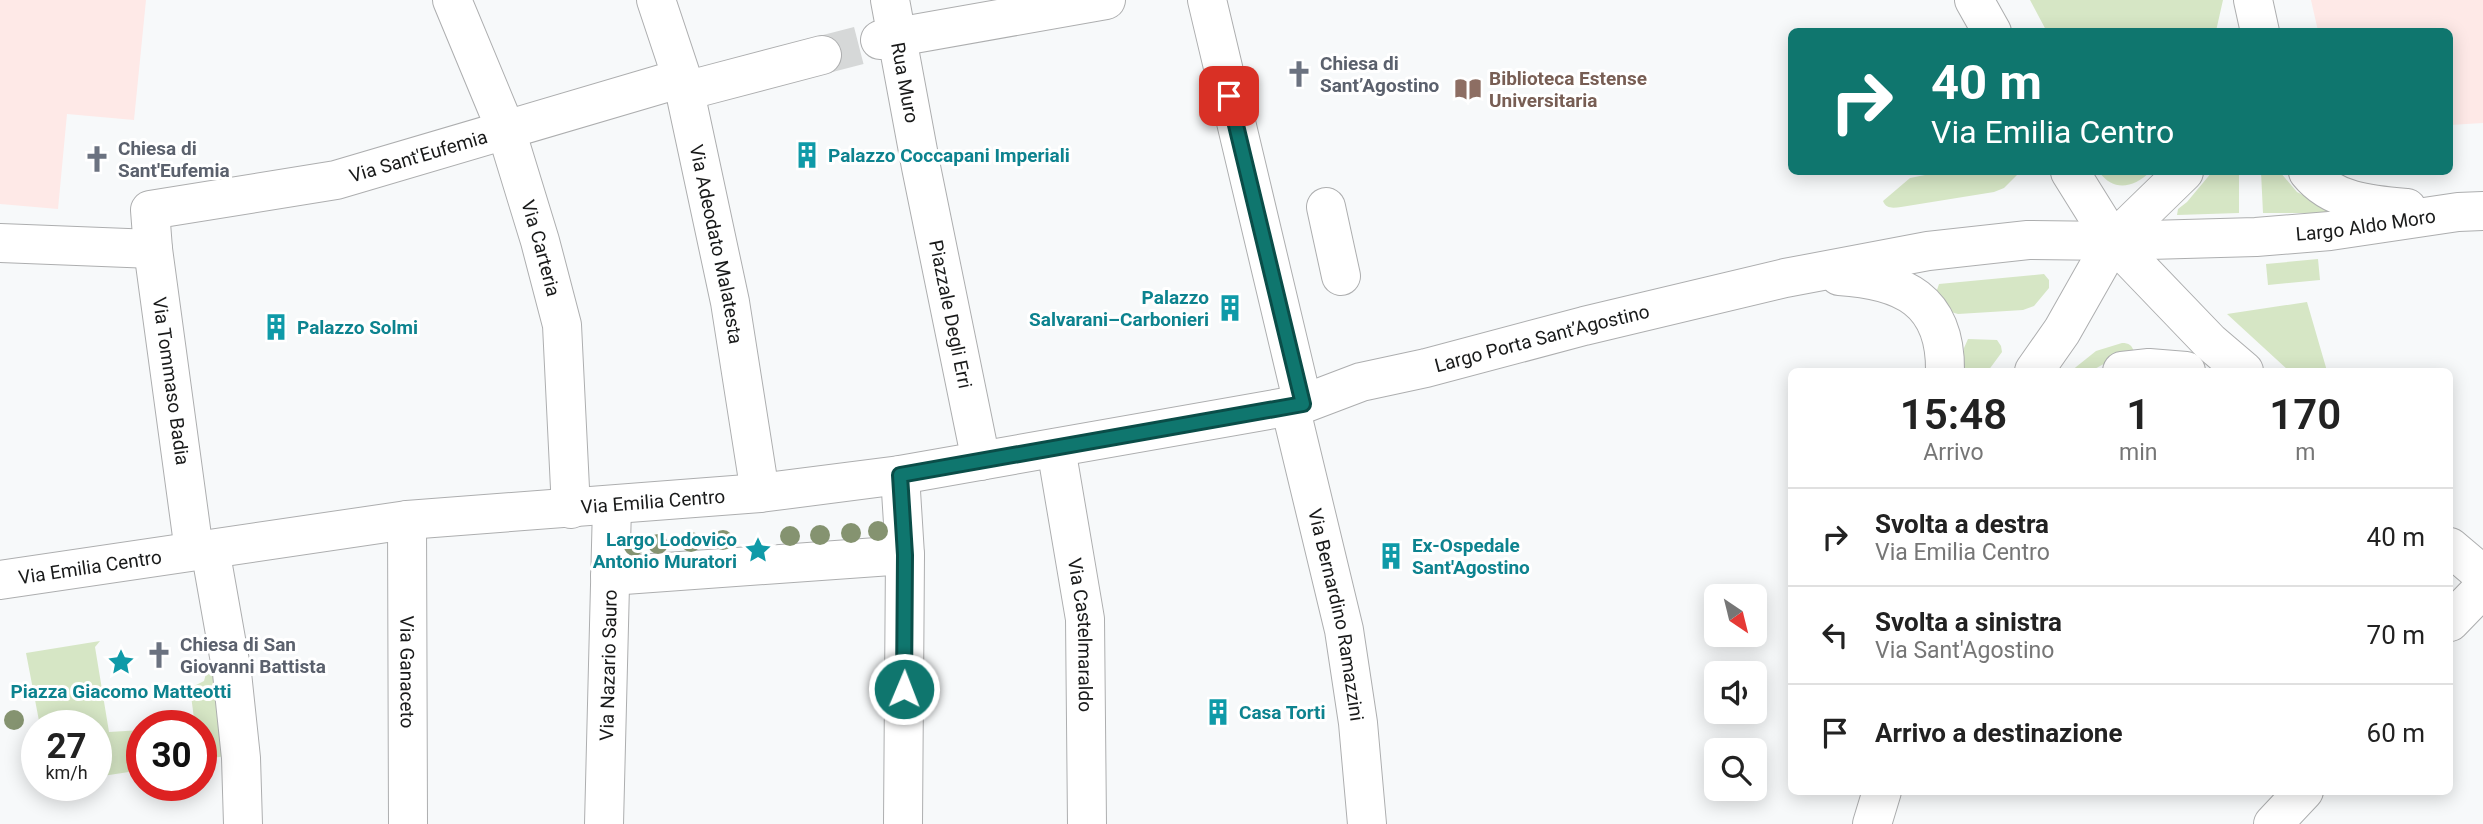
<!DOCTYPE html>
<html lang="it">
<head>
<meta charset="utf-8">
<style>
	body { margin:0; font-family:Roboto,sans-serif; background:#f6f6f6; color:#222; height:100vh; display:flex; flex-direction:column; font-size:26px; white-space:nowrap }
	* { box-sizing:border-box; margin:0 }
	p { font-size:23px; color:#767676 }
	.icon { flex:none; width:38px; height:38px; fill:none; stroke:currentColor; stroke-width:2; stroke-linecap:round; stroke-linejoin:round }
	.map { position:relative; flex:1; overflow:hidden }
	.sheet { position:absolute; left:1788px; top:368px; width:665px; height:427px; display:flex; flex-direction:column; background:#fff; border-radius:10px; box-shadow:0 4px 18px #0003 }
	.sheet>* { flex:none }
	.guide { position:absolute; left:1788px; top:28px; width:665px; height:147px; border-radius:10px; box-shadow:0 4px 18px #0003; background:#0f766e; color:#fff; overflow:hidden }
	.needle { width:46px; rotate:145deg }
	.controls { position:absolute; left:1704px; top:584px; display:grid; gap:14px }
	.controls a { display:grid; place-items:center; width:63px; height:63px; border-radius:10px; background:#fff; box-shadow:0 4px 18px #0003; font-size:35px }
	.speed { position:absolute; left:21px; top:710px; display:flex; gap:14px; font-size:35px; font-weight:700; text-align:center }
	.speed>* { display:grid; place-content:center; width:91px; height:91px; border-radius:50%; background:#fff; box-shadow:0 4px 18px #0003; line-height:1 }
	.speed small { font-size:18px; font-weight:400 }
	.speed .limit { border:10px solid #d22; background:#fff; color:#111 }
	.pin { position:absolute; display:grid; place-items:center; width:60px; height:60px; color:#fff; margin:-30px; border-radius:14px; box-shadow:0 4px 10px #0006 }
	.me { position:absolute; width:77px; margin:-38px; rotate:1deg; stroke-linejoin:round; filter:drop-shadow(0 0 5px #0008) }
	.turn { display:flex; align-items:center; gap:24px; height:147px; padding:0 28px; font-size:32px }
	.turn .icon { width:91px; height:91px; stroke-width:2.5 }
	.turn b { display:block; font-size:49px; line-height:60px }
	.eta { display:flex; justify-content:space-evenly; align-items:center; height:119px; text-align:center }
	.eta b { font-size:42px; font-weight:600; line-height:49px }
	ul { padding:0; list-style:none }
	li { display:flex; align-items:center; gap:21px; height:98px; padding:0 28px; border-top:2px solid #e0e0e0 }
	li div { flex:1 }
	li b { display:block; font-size:26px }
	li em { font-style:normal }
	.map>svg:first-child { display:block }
	.commercial { fill:#fee9e7 }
	.green { fill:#d6e6c5 }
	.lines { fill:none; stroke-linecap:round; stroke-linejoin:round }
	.minor-tunnel { stroke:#d6d8d8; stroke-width:38; stroke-dasharray:38 19; stroke-linecap:butt }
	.minor-casing { stroke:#adaeaf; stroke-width:40 }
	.minor { stroke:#fff; stroke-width:38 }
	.tree { fill:#859370 }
	.route-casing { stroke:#0a4d48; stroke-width:18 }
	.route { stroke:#0f766e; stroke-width:12 }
	.labels { text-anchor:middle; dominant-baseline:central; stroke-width:6; stroke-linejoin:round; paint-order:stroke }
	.worship-label { font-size:19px; font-weight:bold; fill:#5b616d; stroke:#fff; text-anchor:start }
	.education-label { font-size:19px; font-weight:bold; fill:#785e54; stroke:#fff; text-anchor:start }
	.street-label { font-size:19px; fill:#191a1a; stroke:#fff }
	.culture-label { font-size:19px; font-weight:bold; fill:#0d838f; stroke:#fff; text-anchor:start }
</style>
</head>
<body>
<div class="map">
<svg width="2483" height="824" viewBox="0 0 2483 824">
	<rect width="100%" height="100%" fill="#f7f9fa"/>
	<path class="commercial" d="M0 0H146L134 120 67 114 58 209 0 204Z
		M2311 0H2483V123L2450 125V32L2318 31Z"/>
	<path class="green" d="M2030 0H2223L2216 31 2047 32Z
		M1940 172H2020L2004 188 1994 192 1901 207C1893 208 1886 209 1883 201L1910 178Z
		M2099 172H2150C2133 188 2114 192 2099 172Z
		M2212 172H2239V213L2177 215 2178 209 2187 202Z
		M2261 172H2280L2297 192 2339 213H2263Z
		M2318 259 2320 280 2268 285 2266 264Z
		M2044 274 2049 280V288L2034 306 2023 310 1958 314 1951 312 1936 293 1939 284Z
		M2307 302 2327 371H2289L2227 314Z
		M1968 339 1997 340 2001 346 2002 352 1988 371H1964V348Z
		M2122 343C2129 343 2132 345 2134 352L2111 360 2091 371H2071L2096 351Z
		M100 641 95 647 109 732 142 730V770L96 777V726H40L26 653Z
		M222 664 231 755 201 760V726H195L190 688 204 681 208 666Z"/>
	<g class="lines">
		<path class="minor-tunnel" d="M822 55 880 40"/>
		<defs>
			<g id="minor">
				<path id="s1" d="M452 0 506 130 540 241 562 325 571 509"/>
				<path id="s2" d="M656 0 682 78 730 302 760 493"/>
				<path id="s3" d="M890 0 921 167 981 461"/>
				<path d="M1207 0 1303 404"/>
				<path d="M1974 0 1992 32"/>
				<path d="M2253 0 2260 32"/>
				<path d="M880 40 1106 0"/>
				<path d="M685 91 822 55"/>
				<path d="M2070 172 2113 241 2210 342 2244 371"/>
				<path d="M2308 172C2332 202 2371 205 2407 208"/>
				<path d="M1326 207 1341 276"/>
				<path d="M0 243 153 249"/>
				<path d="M1839 276C1903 280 1946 300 1945 371"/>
				<path d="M2034 371 2062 331 2113 241 2184 172"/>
				<path d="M2122 371 2149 368 2186 371"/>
				<path id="s4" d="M1290 406 1344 630 1358 723 1367 824"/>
				<path id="s5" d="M1056 448 1085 619 1087 824"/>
				<path d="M900 475 905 555 903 824"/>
				<path id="s6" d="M407 520 408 824"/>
				<path d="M2450 547 2483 575"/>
				<path d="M210 549 232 673 241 758 243 824"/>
				<path id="s7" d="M194 551 153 249 150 210 336 180 682 78"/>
				<path d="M610 576 905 555"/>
				<path id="s8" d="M0 580 407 520 760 493 900 475 1303 404 1361 382 1426 368 1584 326 1785 278 1928 251 2028 240 2113 241 2256 237 2330 231 2458 212 2483 211"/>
				<path d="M2450 622 2483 588"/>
				<path id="s9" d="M604 824 612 506"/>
				<path d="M1872 824 1882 791"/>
				<path d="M2273 824 2304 791"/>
			</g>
		</defs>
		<use href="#minor" class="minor-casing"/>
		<use href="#minor" class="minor"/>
	</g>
	<g class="tree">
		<circle cx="878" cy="531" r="10"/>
		<circle cx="851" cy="533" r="10"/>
		<circle cx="820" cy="535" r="10"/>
		<circle cx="790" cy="536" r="10"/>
		<circle cx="723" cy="540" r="10"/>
		<circle cx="691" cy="542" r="10"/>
		<circle cx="658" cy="544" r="10"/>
		<circle cx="634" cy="546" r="10"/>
		<circle cx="14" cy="720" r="10"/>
	</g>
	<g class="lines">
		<defs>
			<path id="route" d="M904 689 905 555 900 475 1303 404 1229 96"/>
		</defs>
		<use href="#route" class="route-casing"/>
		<use href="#route" class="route"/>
	</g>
	<defs>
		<symbol id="church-bare" viewBox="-9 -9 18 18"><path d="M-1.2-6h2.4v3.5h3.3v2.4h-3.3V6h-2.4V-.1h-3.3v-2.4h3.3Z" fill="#6b7280" stroke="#fff" stroke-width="2.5" paint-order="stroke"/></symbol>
		<symbol id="library-bare" viewBox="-9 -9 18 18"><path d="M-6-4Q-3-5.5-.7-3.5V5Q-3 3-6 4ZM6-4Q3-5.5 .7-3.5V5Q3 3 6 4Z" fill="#8d6e63" stroke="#fff" stroke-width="2.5" paint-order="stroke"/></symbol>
		<symbol id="building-bare" viewBox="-9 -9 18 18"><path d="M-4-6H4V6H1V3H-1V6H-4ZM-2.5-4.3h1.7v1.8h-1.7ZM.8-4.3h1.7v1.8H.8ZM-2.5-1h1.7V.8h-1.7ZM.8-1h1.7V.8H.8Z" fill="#0f9aa8" stroke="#fff" stroke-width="2.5" paint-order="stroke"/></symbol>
		<symbol id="sight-bare" viewBox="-9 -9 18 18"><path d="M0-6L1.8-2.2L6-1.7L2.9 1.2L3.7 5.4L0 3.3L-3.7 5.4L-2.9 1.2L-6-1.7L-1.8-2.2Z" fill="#0f9aa8" stroke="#fff" stroke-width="2.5" paint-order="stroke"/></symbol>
	</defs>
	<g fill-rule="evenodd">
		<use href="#church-bare" x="1280" y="55" width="38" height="38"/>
		<use href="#library-bare" x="1449" y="70" width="38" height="38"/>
		<use href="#building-bare" x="788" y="136" width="38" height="38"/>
		<use href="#church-bare" x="78" y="140" width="38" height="38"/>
		<use href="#building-bare" x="1211" y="289" width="38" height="38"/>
		<use href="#building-bare" x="257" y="308" width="38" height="38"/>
		<use href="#sight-bare" x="739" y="531" width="38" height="38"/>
		<use href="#building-bare" x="1372" y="537" width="38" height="38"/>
		<use href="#church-bare" x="140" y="636" width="38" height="38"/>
		<use href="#sight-bare" x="102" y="643" width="38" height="38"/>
		<use href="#building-bare" x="1199" y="693" width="38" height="38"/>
	</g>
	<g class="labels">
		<g class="worship-label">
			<text x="1320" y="63">Chiesa di<tspan x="1320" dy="22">Sant’Agostino</tspan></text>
			<text x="118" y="148">Chiesa di<tspan x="118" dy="22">Sant'Eufemia</tspan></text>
			<text x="180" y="644">Chiesa di San<tspan x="180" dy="22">Giovanni Battista</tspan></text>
		</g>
		<g class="education-label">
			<text x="1489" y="78">Biblioteca Estense<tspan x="1489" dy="22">Universitaria</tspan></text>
		</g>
		<g class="street-label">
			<text stroke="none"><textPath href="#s3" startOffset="84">Rua Muro</textPath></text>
			<text stroke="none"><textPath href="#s7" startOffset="618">Via Sant'Eufemia</textPath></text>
			<text stroke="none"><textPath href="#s8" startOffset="2399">Largo Aldo Moro</textPath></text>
			<text stroke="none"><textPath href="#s2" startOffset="252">Via Adeodato Malatesta</textPath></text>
			<text stroke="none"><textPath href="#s1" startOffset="264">Via Carteria</textPath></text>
			<text stroke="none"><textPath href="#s3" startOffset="320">Piazzale Degli Erri</textPath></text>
			<text stroke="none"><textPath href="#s8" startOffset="1564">Largo Porta Sant’Agostino</textPath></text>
			<text transform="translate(171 381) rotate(82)">Via Tommaso Badia</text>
			<text stroke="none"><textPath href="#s8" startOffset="658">Via Emilia Centro</textPath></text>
			<text stroke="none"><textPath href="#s8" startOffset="91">Via Emilia Centro</textPath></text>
			<text stroke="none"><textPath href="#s4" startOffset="214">Via Bernardino Ramazzini</textPath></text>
			<text stroke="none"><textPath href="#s5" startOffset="189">Via Castelmaraldo</textPath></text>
			<text stroke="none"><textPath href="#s9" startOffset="159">Via Nazario Sauro</textPath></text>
			<text stroke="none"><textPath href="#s6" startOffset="152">Via Ganaceto</textPath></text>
		</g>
		<g class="culture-label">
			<text x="828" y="155">Palazzo Coccapani Imperiali</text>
			<text x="1209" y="297" text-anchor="end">Palazzo<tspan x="1209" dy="22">Salvarani–Carbonieri</tspan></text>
			<text x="297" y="327">Palazzo Solmi</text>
			<text x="737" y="539" text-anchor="end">Largo Lodovico<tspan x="737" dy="22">Antonio Muratori</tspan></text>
			<text x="1412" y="545">Ex-Ospedale<tspan x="1412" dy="22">Sant'Agostino</tspan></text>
			<text x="121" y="691" text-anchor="middle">Piazza Giacomo Matteotti</text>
			<text x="1239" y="712">Casa Torti</text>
		</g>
	</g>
</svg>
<div class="controls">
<a><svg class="needle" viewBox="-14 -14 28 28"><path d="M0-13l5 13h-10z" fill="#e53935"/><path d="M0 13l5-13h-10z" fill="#767676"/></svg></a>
<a><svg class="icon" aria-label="sound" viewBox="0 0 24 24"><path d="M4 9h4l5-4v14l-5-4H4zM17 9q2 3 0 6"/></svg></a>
<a><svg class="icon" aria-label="search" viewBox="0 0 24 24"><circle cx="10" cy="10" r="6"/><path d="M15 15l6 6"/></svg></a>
</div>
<div class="speed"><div>27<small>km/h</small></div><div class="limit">30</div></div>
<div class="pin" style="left:1229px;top:96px;background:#d93025"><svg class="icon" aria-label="arrive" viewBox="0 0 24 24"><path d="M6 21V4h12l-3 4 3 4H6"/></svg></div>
<svg class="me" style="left:904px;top:689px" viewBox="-20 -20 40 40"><circle r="17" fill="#0f766e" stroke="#fff" stroke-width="3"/><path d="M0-11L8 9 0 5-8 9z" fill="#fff"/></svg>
<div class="guide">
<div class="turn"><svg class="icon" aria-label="right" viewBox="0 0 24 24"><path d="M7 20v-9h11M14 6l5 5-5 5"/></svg><div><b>40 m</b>Via Emilia Centro</div></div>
</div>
<section class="sheet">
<div class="eta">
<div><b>15:48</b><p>Arrivo</p></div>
<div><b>1</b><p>min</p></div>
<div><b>170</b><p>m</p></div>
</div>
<ul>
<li><svg class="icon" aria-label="right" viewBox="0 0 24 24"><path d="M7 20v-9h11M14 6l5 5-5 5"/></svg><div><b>Svolta a destra</b><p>Via Emilia Centro</p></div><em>40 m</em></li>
<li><svg class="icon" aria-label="left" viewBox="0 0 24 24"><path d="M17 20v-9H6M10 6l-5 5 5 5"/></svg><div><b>Svolta a sinistra</b><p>Via Sant'Agostino</p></div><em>70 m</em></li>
<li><svg class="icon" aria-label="arrive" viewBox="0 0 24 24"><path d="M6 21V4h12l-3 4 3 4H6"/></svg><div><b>Arrivo a destinazione</b></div><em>60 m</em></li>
</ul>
</section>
</div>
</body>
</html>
